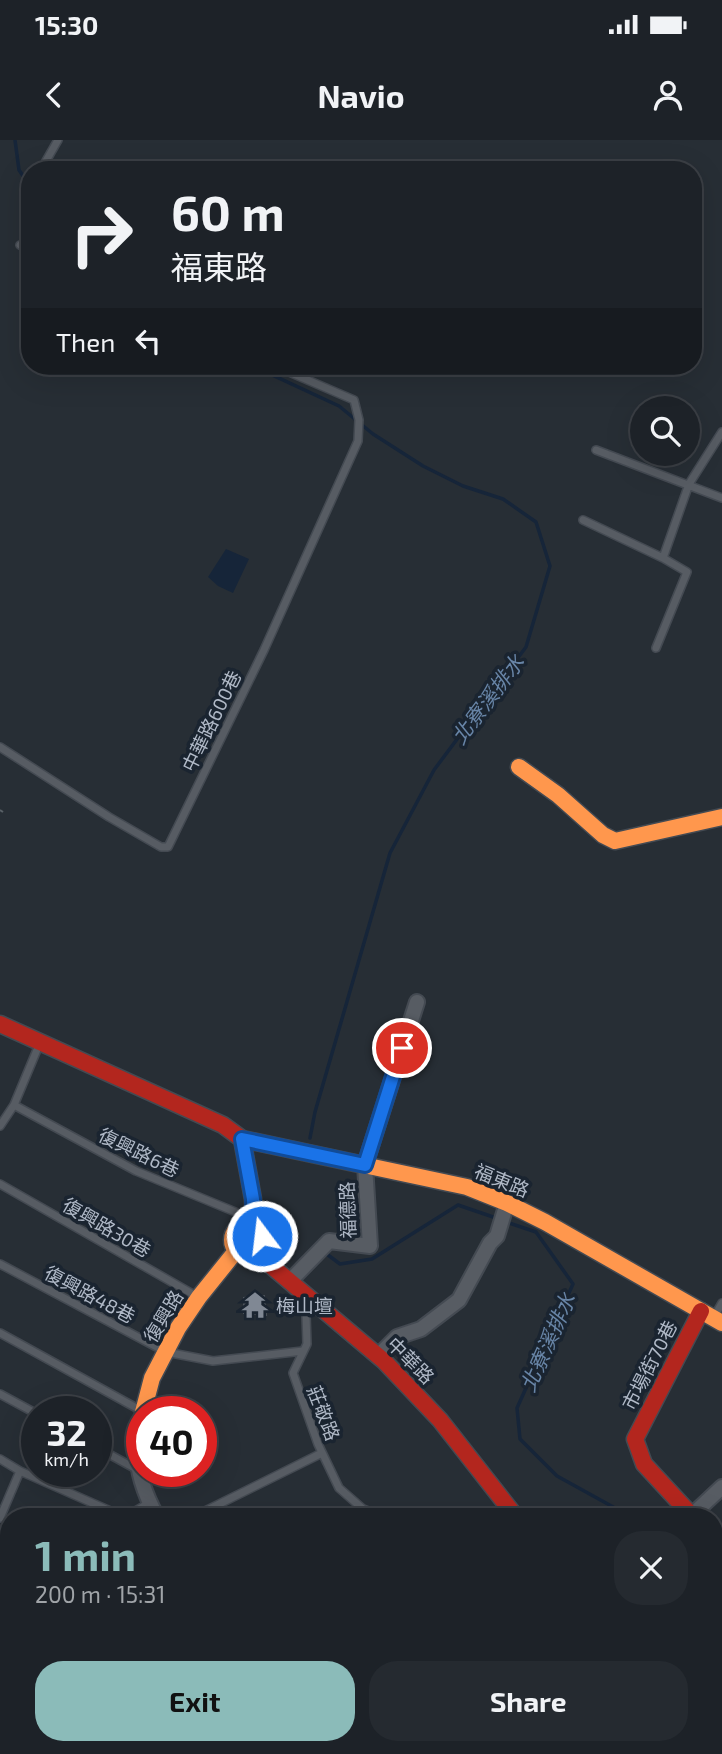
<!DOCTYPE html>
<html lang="en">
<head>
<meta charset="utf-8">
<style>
	body { margin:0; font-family:"Exo 2","Noto Sans TC",sans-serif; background:#252a30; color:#f1f3f6; height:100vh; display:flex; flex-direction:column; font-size:26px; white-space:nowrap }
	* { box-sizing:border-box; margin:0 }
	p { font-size:23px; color:#a0a4a8 }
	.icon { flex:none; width:38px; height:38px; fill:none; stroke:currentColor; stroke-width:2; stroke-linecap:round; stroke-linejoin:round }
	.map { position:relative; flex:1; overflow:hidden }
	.details { position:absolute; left:0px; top:1368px; width:723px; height:247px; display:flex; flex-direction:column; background:#1d2228; border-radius:28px 28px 0 0; box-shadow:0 7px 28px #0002,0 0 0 2px #3b3f45 }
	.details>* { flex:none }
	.top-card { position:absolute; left:21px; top:21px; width:681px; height:214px; border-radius:28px; box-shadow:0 7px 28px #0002,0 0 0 2px #3b3f45; background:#1d2228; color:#f1f3f6; overflow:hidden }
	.buttons { position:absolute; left:630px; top:256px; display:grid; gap:14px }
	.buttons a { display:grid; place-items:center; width:70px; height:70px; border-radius:50%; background:#1d2228; box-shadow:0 7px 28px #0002,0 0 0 2px #3b3f45; font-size:35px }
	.speed { position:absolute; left:21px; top:1256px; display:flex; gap:14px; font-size:35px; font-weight:700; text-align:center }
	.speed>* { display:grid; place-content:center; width:91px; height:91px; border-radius:50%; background:#1d2228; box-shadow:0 7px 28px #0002,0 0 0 2px #3b3f45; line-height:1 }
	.speed small { font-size:18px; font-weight:400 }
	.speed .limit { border:10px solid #d22; background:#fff; color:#111 }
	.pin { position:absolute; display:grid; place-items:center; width:60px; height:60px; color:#fff; margin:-30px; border:4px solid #fff; border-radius:50%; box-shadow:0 2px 7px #0007 }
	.me { position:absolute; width:77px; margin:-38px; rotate:345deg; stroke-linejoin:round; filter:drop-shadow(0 0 5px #0008) }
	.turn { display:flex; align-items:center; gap:24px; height:147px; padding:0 35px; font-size:32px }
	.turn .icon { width:91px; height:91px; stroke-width:2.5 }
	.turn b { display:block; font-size:49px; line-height:60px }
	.then { display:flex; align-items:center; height:66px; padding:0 35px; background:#0003; gap:14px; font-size:26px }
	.round { display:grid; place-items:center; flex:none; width:74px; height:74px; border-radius:28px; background:#252a30 }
	.overview { display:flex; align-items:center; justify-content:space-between; height:119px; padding:0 35px }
	h1 { font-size:42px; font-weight:700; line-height:52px; color:#8bbbb9 }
	.action { display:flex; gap:14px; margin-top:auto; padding:14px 35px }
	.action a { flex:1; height:80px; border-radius:28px; background:#8bbbb9; color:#111; font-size:28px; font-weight:700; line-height:80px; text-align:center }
	.action a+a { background:#252a30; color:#f1f3f6 }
	.status { display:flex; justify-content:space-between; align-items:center; height:49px; padding:0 35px; background:#1d2228; direction:ltr }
	.status svg { height:19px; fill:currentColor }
	header { display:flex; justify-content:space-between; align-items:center; height:91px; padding:0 35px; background:#1d2228; font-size:32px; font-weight:700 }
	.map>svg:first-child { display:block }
	.water { fill:#162539 }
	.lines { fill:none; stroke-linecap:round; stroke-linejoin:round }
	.stream { stroke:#162539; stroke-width:3.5 }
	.building { fill:#3c4249; stroke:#4f555d; stroke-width:2 }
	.lane-casing { stroke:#444a52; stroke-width:10 }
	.street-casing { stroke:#444a52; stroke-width:18 }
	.slow-casing { stroke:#444a52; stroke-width:19 }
	.jam-casing { stroke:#444a52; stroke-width:19 }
	.path { stroke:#586066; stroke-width:2; stroke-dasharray:5 5; stroke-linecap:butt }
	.lane { stroke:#575c63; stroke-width:7 }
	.street { stroke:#575c63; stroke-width:14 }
	.slow { stroke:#ff974d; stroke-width:16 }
	.jam { stroke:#b3261e; stroke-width:16 }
	.route-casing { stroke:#114b97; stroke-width:18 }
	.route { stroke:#1a73e8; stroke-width:12 }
	.labels { text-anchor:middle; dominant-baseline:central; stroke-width:7; stroke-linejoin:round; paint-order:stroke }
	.street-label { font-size:19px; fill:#b0b9c7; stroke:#1a2430 }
	.poi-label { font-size:19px; fill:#b0b9c7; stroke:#1a2430; text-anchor:start }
	.water-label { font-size:21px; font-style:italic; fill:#6885a7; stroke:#1a2430 }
</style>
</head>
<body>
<div class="status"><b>15:30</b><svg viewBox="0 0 49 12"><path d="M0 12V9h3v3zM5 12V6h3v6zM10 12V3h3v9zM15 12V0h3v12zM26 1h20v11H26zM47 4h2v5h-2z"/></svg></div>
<header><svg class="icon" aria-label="back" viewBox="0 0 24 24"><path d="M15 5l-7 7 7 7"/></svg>Navio<svg class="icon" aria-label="person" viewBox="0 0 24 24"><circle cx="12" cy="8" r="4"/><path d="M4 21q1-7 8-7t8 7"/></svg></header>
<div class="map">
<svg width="722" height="1614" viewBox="0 0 722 1614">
	<rect width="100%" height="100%" fill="#272e35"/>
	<path class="water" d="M226 409 249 419 233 453 218 446 208 437Z"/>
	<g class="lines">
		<path class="stream" d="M15 0 19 30 30 46
			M253 226 339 266 373 294 423 326 463 346 503 359 536 382 550 426 526 507 434 630 390 713 315 972 310 998
			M506 1082 536 1092 573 1144 517 1268 520 1299 557 1336 615 1368 626 1377
			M324 1112 340 1124 372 1119 458 1065 499 1079"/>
	</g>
	<path class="building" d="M264 1156 266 1175 244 1173V1158Z"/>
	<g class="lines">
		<defs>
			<path id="lane" d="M45 30 46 21 58 0
				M20 105 30 111
				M596 310 722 358
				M583 380 663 418
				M656 508 687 432 663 418 689 344 722 292
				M0 607 109 677 161 707H168L264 510 358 301 359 280 354 260 275 226
				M14 965 136 1031 250 1078
				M0 986 14 965 39 905
				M0 1044 198 1157
				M0 1124 166 1212 213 1221 303 1211
				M308 1160 306 1175 307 1204 293 1233 318 1304 339 1348 363 1369 383 1377
				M714 1177 722 1163
				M0 1193 142 1271
				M0 1254 37 1274
				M96 1307 138 1330
				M0 1319 20 1331 124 1377
				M125 1377 149 1363
				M193 1377 322 1313
				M352 1377 363 1369
				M0 1378 20 1331
				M0 1434 9 1438
				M595 1606 601 1611 600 1614
				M331 1608 345 1614
				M398 1614 400 1606
				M474 1614 477 1606"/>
			<path id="street" d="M290 1141 329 1101 370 1106 365 1025 417 862
				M378 1216 397 1197 421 1189 459 1160 490 1103 497 1096 507 1063
				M142 1277C140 1286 137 1297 137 1306 136 1332 145 1355 157 1377
				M691 1376 722 1347
				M714 1401 722 1409
				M714 1471 718 1473 722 1470
				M0 1584 9 1588
				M47 1606 63 1614
				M222 1614 223 1606
				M524 1614 528 1606"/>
			<path id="slow" d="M519 627 558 655 603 695 615 701 722 677
				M242 999 467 1047 507 1063 545 1082 722 1183
				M232 1100a15 15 0 1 1 30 0a15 15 0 1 1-30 0Z
				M143 1272 152 1238 178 1188 199 1157 236 1111"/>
			<path id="jam" d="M0 884 223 985 242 999 253 1059 254 1085
				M256 1113 384 1221 440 1280 516 1377
				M693 1377 644 1324 635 1299 701 1171
				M714 1566 722 1570"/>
		</defs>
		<use href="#lane" class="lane-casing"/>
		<use href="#street" class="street-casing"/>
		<use href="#slow" class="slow-casing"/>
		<use href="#jam" class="jam-casing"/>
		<path class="path" d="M0 670 3 672"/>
		<use href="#lane" class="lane"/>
		<use href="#street" class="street"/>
		<use href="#slow" class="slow"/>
		<use href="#jam" class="jam"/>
	</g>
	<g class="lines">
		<defs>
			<path id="route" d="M262 1096 254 1085 253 1059 242 999 365 1025 402 908"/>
		</defs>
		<use href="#route" class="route-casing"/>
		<use href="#route" class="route"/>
	</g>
	<defs>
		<symbol id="temple-bare" viewBox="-9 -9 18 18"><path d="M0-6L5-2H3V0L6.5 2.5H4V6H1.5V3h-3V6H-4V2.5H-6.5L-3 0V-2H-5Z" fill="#808894" stroke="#1a2430" stroke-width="2.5" paint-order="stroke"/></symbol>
	</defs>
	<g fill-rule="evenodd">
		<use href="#temple-bare" x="236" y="1146" width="38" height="38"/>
	</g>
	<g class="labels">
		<g class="street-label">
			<text transform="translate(211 581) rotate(-64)">中華路600巷</text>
			<text transform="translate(139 1012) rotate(26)">復興路6巷</text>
			<text transform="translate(502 1040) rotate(22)">福東路</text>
			<text transform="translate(347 1070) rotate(-92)">福德路</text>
			<text transform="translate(107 1087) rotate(30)">復興路30巷</text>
			<text transform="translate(90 1154) rotate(28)">復興路48巷</text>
			<text transform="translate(163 1176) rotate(-59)">復興路</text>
			<text transform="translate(411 1220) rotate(45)">中華路</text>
			<text transform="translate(649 1225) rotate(-63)">市場街70巷</text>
			<text transform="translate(324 1273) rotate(69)">莊敬路</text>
		</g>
		<g class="poi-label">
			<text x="276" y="1165">梅山壇</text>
		</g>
		<g class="water-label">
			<text transform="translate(487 559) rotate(-53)">北寮溪排水</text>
			<text transform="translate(547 1202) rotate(-66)">北寮溪排水</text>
		</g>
	</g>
</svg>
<div class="buttons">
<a><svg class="icon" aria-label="search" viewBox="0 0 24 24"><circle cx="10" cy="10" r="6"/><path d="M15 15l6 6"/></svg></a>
</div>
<div class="speed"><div>32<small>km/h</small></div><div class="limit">40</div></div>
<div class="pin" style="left:402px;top:908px;background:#d93025"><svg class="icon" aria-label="arrive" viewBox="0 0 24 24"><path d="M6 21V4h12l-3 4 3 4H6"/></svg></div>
<svg class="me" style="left:262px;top:1096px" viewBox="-20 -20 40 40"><circle r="17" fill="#1a73e8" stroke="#fff" stroke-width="3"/><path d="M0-11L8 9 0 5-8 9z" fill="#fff"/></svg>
<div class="top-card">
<div class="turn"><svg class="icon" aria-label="right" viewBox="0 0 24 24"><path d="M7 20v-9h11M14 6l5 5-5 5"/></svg><div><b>60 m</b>福東路</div></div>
<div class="then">Then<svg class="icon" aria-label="left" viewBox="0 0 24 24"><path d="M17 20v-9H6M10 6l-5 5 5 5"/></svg></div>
</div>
<section class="details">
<div class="overview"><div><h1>1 min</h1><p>200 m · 15:31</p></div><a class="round"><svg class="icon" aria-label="close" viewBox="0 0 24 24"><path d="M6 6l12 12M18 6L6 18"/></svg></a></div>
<div class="action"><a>Exit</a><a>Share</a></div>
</section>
</div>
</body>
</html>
